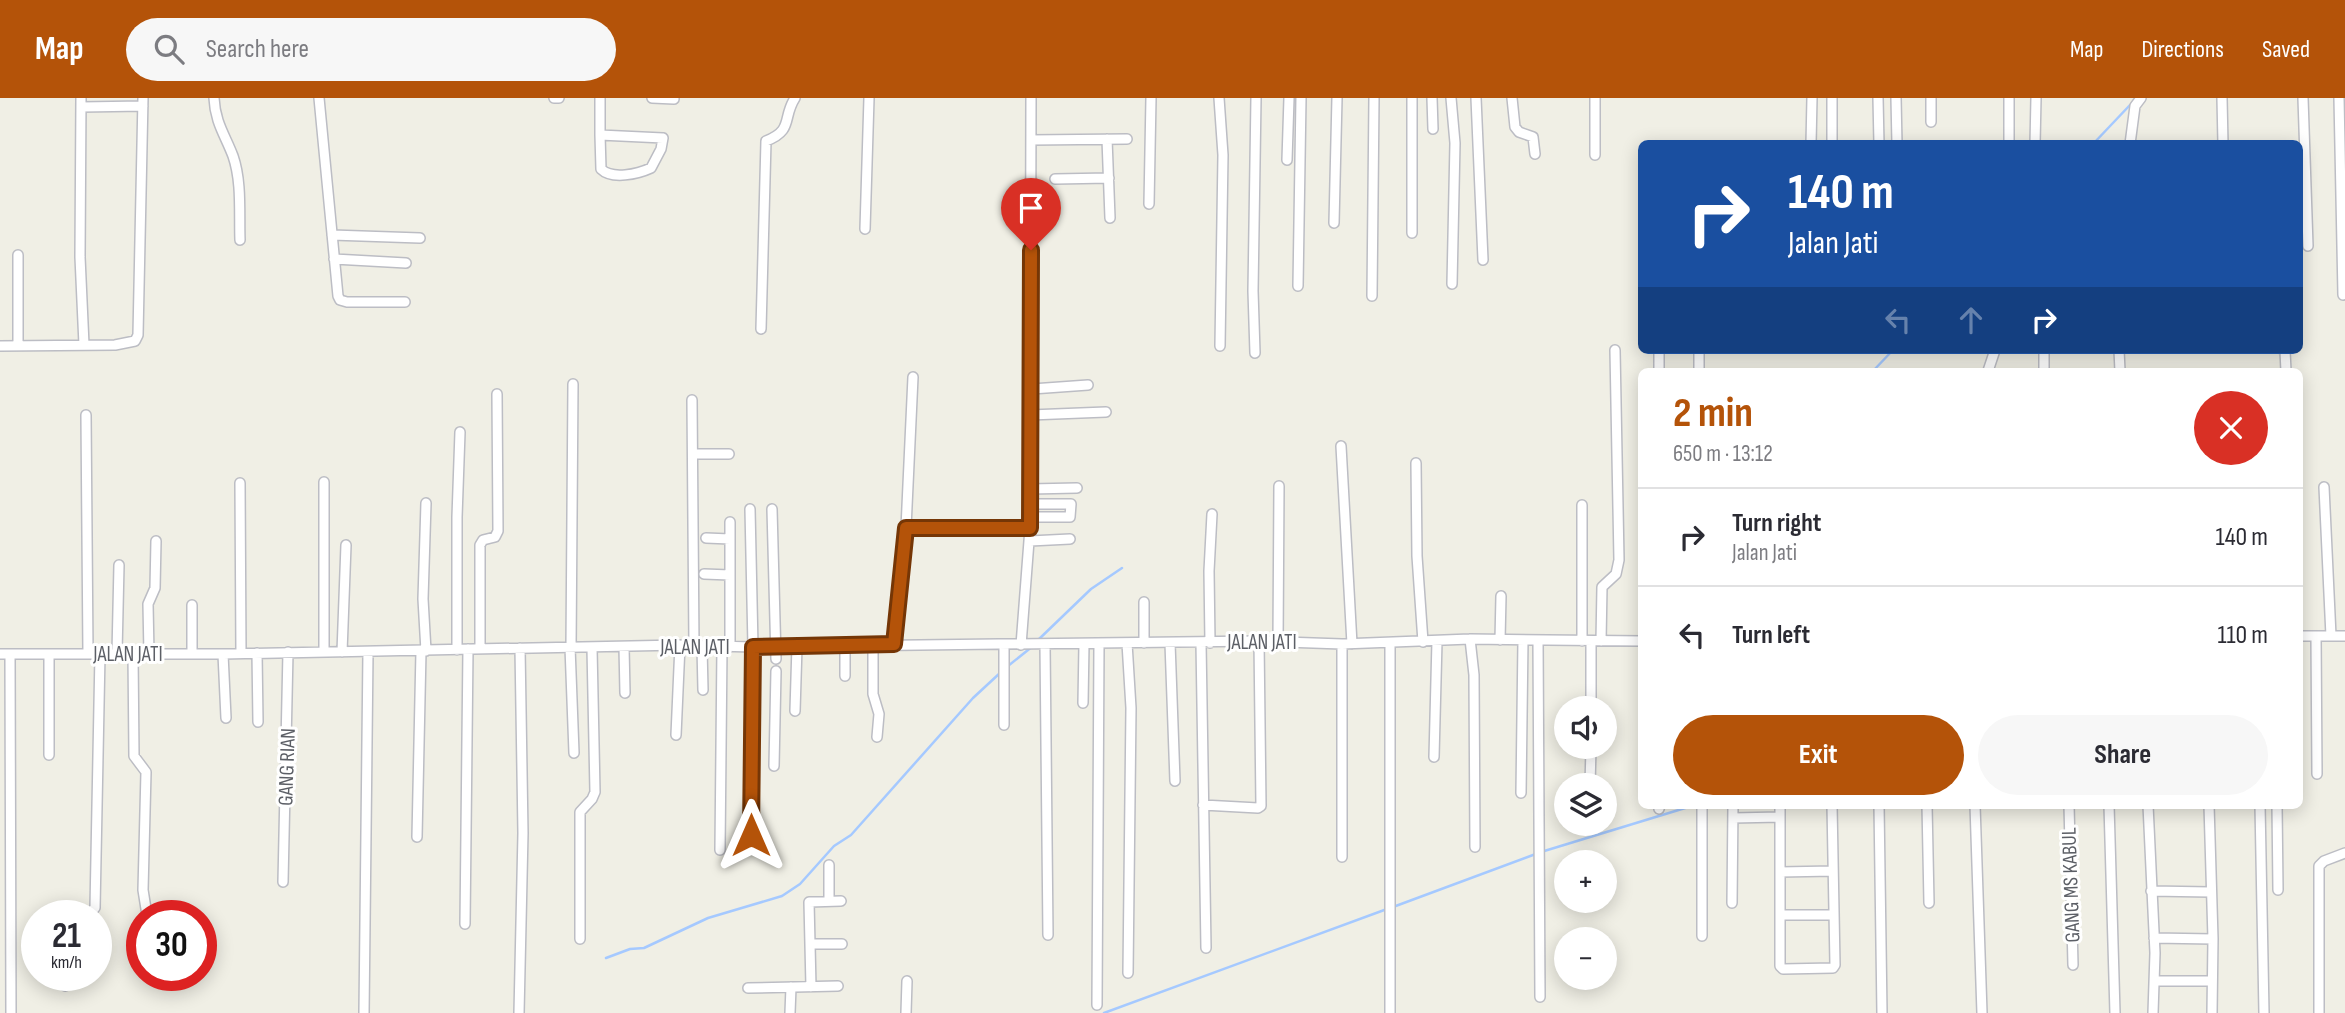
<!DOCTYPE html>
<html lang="en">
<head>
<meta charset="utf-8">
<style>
	body { margin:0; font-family:"Sofia Sans Condensed",sans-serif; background:#f7f7f7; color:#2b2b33; height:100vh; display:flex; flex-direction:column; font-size:26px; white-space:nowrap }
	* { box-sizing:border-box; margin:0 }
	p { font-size:23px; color:#7c7c81 }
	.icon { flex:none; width:38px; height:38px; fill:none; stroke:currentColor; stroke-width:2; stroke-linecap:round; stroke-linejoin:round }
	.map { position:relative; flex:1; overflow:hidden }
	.panel { position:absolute; left:1638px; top:270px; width:665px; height:441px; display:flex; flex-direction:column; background:#fff; border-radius:10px; box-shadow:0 4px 18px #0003 }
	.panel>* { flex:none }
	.guide { position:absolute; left:1638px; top:42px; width:665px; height:214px; border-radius:10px; box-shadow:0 4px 18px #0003; background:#1a4fa0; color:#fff; overflow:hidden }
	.buttons { position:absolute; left:1554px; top:598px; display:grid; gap:14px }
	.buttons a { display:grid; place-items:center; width:63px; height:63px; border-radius:50%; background:#fff; box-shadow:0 4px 18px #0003; font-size:35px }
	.speed { position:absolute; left:21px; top:802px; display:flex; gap:14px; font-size:35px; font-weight:700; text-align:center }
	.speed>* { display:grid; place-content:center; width:91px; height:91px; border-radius:50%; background:#fff; box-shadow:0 4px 18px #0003; line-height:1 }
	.speed small { font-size:18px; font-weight:400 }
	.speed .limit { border:10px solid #d22; background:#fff; color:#111 }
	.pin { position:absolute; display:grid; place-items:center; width:60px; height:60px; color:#fff; margin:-72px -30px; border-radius:50% 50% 50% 0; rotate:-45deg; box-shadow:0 0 7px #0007 }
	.pin .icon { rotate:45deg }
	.me { position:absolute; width:77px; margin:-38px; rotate:0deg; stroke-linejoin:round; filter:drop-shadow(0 0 5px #0008) }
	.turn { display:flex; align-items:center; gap:24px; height:147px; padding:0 35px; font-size:32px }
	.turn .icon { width:91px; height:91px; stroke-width:2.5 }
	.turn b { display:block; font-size:49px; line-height:60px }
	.lanes { display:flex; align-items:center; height:66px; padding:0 35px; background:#0003; justify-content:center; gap:35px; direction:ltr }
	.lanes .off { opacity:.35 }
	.round { display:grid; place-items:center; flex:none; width:74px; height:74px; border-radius:37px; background:#f7f7f7 }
	.headline { display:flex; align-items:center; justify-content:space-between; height:119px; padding:0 35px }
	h1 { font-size:42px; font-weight:700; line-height:52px; color:#b45309 }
	.button { display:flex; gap:14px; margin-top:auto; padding:14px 35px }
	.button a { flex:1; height:80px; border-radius:42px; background:#b45309; color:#fff; font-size:28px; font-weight:700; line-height:80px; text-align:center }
	.button a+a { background:#f7f7f7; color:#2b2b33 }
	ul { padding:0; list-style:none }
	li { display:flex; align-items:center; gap:21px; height:98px; padding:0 35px; border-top:2px solid #e1e1e2 }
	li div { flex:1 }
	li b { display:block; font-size:26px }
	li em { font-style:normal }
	header { display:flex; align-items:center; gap:42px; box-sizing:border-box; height:98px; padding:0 35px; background:#b45309; color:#fff }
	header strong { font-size:33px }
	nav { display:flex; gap:38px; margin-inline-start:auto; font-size:24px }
	.search { width:490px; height:63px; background:#f7f7f7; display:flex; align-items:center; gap:18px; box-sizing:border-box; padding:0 24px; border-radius:38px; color:#7c7c81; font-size:26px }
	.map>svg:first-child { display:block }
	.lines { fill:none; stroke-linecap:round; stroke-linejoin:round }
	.stream { stroke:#a5c9ff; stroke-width:2.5 }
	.minor-casing { stroke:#bcbdc4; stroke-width:12 }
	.minor { stroke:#fff; stroke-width:9 }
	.route-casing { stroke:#753606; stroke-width:18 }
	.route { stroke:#b45309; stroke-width:12 }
	.labels { text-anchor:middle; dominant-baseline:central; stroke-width:6; stroke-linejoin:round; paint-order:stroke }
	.street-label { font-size:21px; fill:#5c5f66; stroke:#fff }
</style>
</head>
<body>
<header>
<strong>Map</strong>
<div class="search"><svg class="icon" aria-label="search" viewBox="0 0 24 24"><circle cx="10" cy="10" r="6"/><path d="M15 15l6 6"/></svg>Search here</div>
<nav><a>Map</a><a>Directions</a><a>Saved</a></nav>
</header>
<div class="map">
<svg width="2345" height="915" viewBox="0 0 2345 915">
	<rect width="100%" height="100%" fill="#f0efe5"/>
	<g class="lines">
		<path class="stream" d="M2093 46 2130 7
			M1873 273 1893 252
			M1037 543 1091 491 1122 470
			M1008 568 1033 548
			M1393 809 1541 754 1695 707
			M606 860 630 851 644 850 708 820 782 798 800 786 834 748 851 737 973 600 1000 575
			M1104 915 1387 811"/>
		<defs>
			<path id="minor" d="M81 0 80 159 84 247
				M214 0C215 24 225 37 233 58 242 84 239 115 240 142
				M319 0 338 198 340 202 347 204H405
				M554 0H559
				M652 0 674 1
				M1219 0 1223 57 1220 248
				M1412 0V135
				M1432 0 1433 31
				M1451 0 1455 45 1452 186
				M1476 0 1483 162
				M1512 0 1515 29 1519 34 1533 39 1535 56
				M1595 0V57
				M1878 0 1879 46
				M1896 0 1897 46
				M2222 0 2223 46
				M2303 0 2308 148
				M2339 0 2343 197
				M82 9 143 8
				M1931 24V0
				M600 37 601 71C612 82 638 76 651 70L661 51 663 40 600 37V0
				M1107 41 1110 120
				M1031 42 1127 41
				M1811 46 1812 0
				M1832 46V0
				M2009 46V0
				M2035 46 2036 0
				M2130 46 2135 8 2141 0
				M1287 62 1289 0
				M1055 81 1109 80
				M1149 106 1151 0
				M1334 125 1337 0
				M865 131 869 0
				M332 137 420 140
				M334 161 406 165
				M1298 188 1301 0
				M1372 198 1374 0
				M761 231 766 43C794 32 782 20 795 0
				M0 248 115 247 135 243 138 237 143 0
				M18 248V157
				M1659 252V273
				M2044 252V273
				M2119 252 2120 273
				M2283 252 2285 253 2286 273
				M1255 255 1253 193 1256 0
				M1699 273V252
				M1988 273 1995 252
				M1032 291 1088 287
				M692 302 694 548
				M86 317 88 556
				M1030 317 1106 314
				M1341 348 1352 546
				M693 356H729
				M1416 365 1417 458 1423 544
				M240 385 241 555
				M2324 389 2331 538
				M1030 391 1077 390
				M1030 406H1071L1070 419H1031
				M750 411 753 549 751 737
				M772 411 776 561
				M906 430H1030
				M706 440 730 441
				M1030 443 1070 441
				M704 476 730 477
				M1144 504V545
				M192 507V556
				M2300 538H2345
				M2316 538 2317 676
				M1470 541 1474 577 1475 749
				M1500 542 1501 498
				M1538 542 1540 899
				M1582 543V407
				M1601 543 1602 489 1616 476 1619 462 1615 252
				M1278 544 1279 388
				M1127 545 1131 610 1128 875
				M1170 545 1175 683
				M1201 545 1206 850
				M1210 545 1209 473 1212 416
				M873 546V596L879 616 877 639
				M894 546 906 430 913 279
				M1021 547 1030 430 1031 0
				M1045 547 1048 837
				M570 549 574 655
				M624 549 625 595
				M702 549 703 592
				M730 549V424
				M571 550 573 286
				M480 551V447L483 442 495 439 498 433 497 296
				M457 552V419L460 334
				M324 553V384
				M426 553 423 501 426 405
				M342 554 346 447
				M117 555 119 467
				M257 555 258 624
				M0 556H223L680 547 753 549 1259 543 1342 546 1470 541 1642 543
				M10 556 11 915
				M133 556 134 658 146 674 143 792 147 817
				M149 556 148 506 155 490 156 443
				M223 556 226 620
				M845 578V547
				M1083 605 1084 546
				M1591 611V543
				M795 613 797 548
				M1004 627V546
				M676 637 680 547
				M49 657V556
				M1434 659 1437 543
				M774 668 776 573
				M1590 688 1591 649
				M1521 695 1523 542
				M1203 707 1258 710 1261 708 1259 543
				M1780 707V868L1783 871 1833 870 1835 867 1832 707
				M1879 707 1882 915
				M1927 707 1929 805
				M1975 707 1982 915
				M2069 707 2073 867
				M2109 707 2115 915
				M2148 707 2155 855 2153 915
				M2209 707 2213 841 2212 915
				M2260 707 2264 915
				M2277 707 2278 792
				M1659 711 1660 707
				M1733 720 1780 719
				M1590 727V726
				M417 739 421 553
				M720 752 722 549
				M1342 759V546
				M1780 774 1833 773
				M283 784 288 554
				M2151 793 2210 794
				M829 803V767
				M1732 805 1733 707
				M63 817 89 815 95 810 100 556
				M1780 817H1834
				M465 826 468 551
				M1702 838V707
				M2154 840 2213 841
				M580 841V714L592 701 595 694 592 550
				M810 846H842
				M64 877 65 888
				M2154 883H2211
				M811 889 809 804 841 803
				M748 890 838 888
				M1097 907 1099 546
				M364 915 368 554
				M519 915 523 735 520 550
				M790 915 791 889
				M906 915 907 883
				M1390 915V545
				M2319 915V768L2324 763 2345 755"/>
		</defs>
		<use href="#minor" class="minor-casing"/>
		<use href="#minor" class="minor"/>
	</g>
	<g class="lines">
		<defs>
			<path id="route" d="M751 737 753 549 894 546 906 430H1030L1031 152"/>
		</defs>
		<use href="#route" class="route-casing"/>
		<use href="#route" class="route"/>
	</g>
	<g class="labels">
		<g class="street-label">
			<text x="1262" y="544">JALAN JATI</text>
			<text x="695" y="549">JALAN JATI</text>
			<text x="128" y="556">JALAN JATI</text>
			<text transform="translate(287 669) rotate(-88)">GANG RIAN</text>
			<text transform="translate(2071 787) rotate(-92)">GANG MS KABUL</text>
		</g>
	</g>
</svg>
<div class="buttons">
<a><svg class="icon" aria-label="sound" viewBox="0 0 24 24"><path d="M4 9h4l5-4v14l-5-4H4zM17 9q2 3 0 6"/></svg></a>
<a><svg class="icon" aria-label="layers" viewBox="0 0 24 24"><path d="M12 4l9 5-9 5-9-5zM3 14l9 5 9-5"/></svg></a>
<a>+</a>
<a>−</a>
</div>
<div class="speed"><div>21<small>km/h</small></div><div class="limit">30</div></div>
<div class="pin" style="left:1031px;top:152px;background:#d93025"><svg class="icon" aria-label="arrive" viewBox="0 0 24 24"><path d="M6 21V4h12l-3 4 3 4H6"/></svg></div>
<svg class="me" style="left:751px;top:737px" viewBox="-20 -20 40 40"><path d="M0-17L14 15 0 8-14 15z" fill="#b45309" stroke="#fff" stroke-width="4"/></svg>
<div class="guide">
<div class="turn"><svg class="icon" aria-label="right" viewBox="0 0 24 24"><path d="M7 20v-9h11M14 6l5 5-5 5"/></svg><div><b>140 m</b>Jalan Jati</div></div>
<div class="lanes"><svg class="icon off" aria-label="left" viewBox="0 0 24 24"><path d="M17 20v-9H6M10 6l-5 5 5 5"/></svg><svg class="icon off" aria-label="ahead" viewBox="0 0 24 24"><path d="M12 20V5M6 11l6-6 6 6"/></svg><svg class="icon" aria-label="right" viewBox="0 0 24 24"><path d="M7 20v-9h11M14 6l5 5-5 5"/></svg></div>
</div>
<section class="panel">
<div class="headline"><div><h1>2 min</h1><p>650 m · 13:12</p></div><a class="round" style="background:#d93025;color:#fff"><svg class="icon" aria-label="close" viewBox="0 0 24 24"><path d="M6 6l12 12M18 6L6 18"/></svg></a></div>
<ul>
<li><svg class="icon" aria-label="right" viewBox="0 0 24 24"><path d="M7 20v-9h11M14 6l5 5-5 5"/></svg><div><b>Turn right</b><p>Jalan Jati</p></div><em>140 m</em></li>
<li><svg class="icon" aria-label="left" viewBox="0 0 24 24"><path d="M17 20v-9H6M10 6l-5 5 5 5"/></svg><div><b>Turn left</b></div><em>110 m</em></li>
</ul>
<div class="button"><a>Exit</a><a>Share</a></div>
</section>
</div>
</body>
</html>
